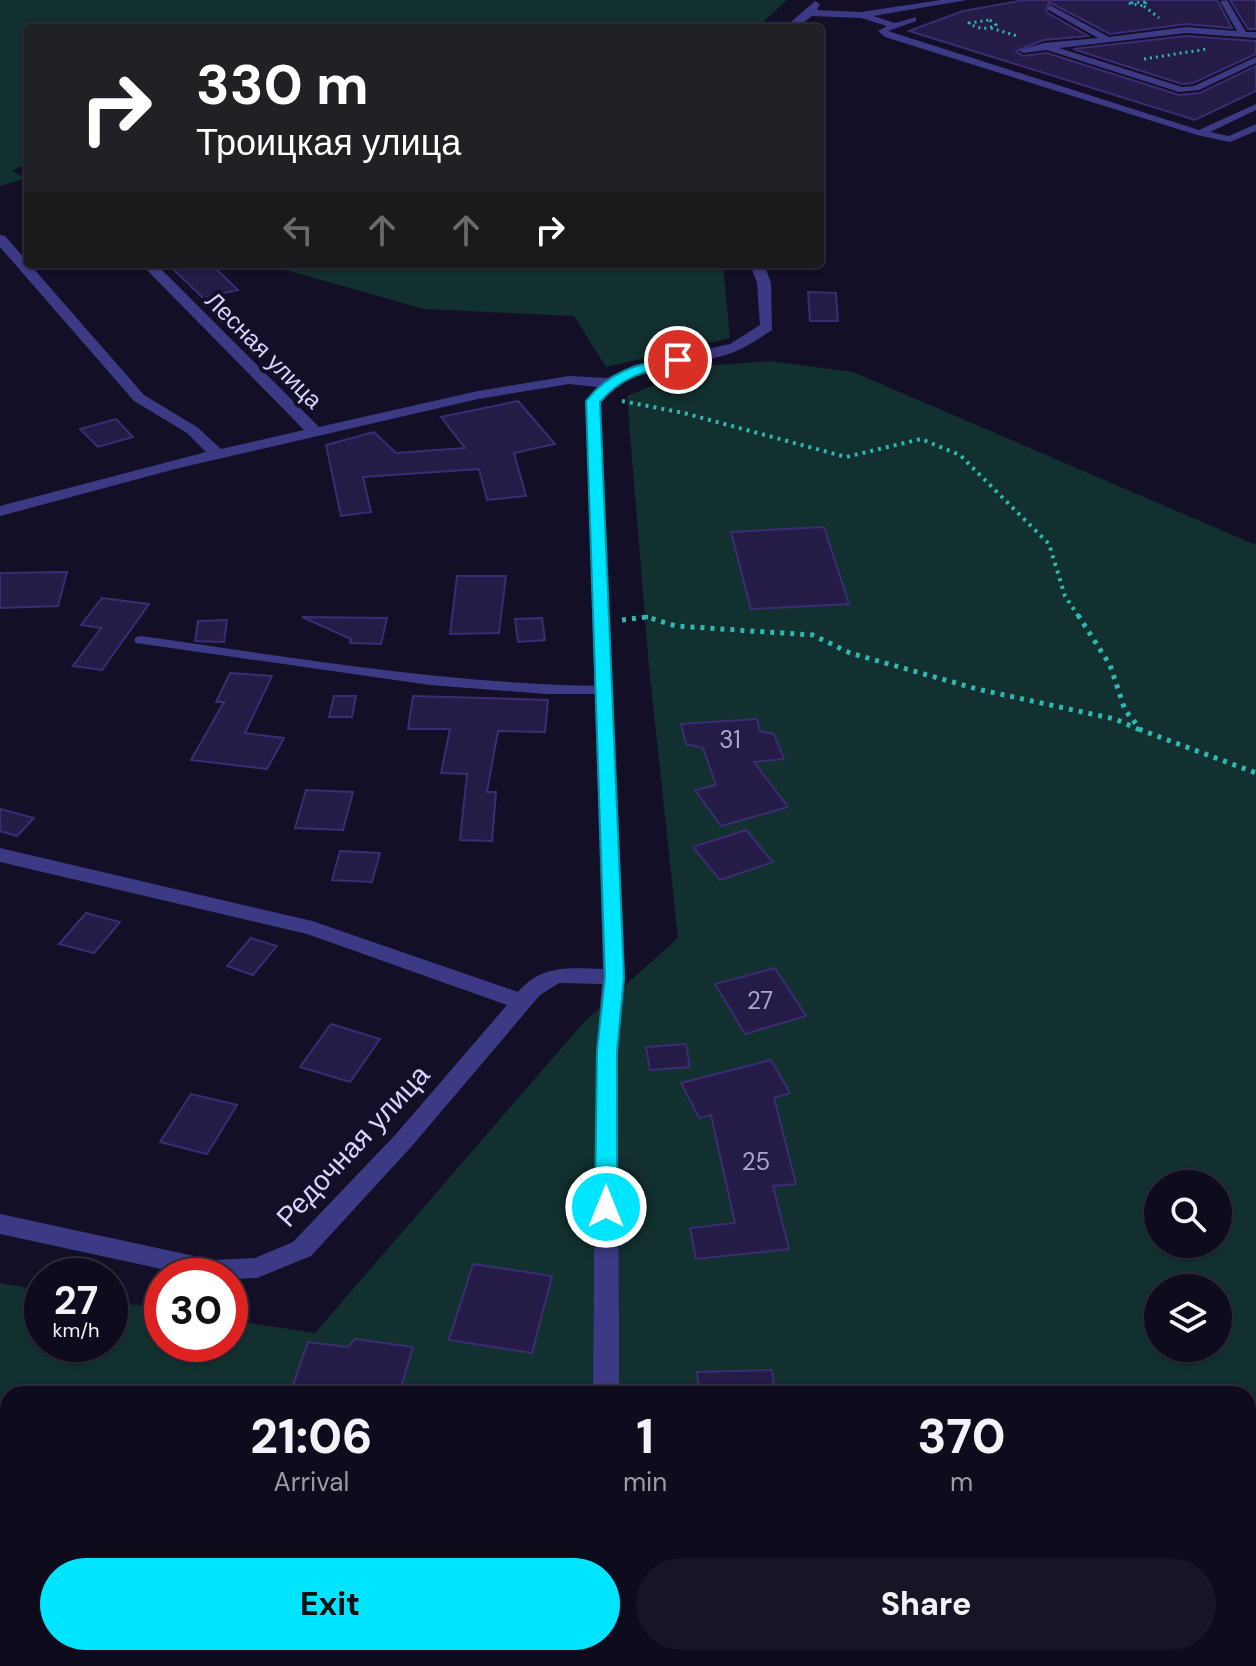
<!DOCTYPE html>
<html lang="en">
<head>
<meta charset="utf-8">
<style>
	body { margin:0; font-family:"DM Sans",sans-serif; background:#171425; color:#f1f3f6; height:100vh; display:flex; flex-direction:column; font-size:30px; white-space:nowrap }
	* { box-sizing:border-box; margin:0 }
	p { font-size:26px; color:#9b9ba3 }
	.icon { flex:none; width:44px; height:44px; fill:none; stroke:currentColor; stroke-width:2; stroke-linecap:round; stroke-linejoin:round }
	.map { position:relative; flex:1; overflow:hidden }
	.side { position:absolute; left:0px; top:1386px; width:1256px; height:280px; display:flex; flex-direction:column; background:#0e0b1c; border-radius:24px 24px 0 0; box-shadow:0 2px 6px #0004,0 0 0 2px #2e2b3b }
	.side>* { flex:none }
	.hud { position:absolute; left:24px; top:24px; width:800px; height:244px; border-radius:8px; box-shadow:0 2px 6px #0004,0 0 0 2px #2e2b3b; background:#202124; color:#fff; overflow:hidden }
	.fabs { position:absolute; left:1144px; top:1170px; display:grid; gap:16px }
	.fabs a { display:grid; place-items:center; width:88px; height:88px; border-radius:50%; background:#0e0b1c; box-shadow:0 2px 6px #0004,0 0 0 2px #2e2b3b; font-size:40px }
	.speed { position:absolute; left:24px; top:1258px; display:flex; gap:16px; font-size:40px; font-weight:700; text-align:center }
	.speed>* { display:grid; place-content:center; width:104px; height:104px; border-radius:50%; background:#0e0b1c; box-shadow:0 2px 6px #0004,0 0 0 2px #2e2b3b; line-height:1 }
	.speed small { font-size:20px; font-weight:400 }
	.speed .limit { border:12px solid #d22; background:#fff; color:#111 }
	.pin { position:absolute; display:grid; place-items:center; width:68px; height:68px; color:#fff; margin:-34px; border:4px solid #fff; border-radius:50%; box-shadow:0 2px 8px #0007 }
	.me { position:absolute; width:88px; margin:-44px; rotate:0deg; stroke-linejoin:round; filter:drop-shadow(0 0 6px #0008) }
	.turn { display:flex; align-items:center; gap:28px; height:168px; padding:0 40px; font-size:36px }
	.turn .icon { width:104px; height:104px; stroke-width:2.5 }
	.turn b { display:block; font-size:56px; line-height:68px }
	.lanes { display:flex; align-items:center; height:76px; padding:0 40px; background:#0003; justify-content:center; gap:40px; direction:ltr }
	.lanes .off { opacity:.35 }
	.eta { display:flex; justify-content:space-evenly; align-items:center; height:136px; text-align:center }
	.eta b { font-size:48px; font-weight:800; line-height:56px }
	.cta { display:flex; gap:16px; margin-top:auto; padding:16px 40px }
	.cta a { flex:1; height:92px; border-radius:48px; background:#00e5ff; color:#111; font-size:32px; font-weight:800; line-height:92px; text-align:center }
	.cta a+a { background:#171425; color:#f1f3f6 }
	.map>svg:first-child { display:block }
	.green { fill:#12302f; fill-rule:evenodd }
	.building { fill:#241b47; stroke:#3b2d73; stroke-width:2 }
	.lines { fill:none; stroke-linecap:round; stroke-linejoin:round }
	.path-far2 { stroke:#2fb8b0; stroke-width:3; stroke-dasharray:2 4; stroke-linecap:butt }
	.path-far1 { stroke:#2fb8b0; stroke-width:4; stroke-dasharray:3 5; stroke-linecap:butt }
	.path { stroke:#2fb8b0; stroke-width:5; stroke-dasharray:4 6; stroke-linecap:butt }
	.service { fill:#3d3a85; fill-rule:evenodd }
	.minor { fill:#3d3a85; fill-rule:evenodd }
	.route { fill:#00e5ff; stroke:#0095a6; stroke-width:2 }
	.labels { text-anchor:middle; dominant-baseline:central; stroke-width:8; stroke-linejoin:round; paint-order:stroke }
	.far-street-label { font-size:24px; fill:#d9d4ff; stroke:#130f26 }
	.number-label { font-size:24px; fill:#aca6d1 }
	.street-label { font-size:28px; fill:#d9d4ff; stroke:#130f26 }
</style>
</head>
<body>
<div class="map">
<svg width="1256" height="1666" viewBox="0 0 1256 1666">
	<rect width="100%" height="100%" fill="#130f26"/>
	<path class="green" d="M0 0H787L757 28H28V163L12 171 27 178 0 186Z
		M280 264H723L730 338 606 367 574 316 424 309 286 270Z
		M770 361 853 372 1256 545V1666H0V1283L42 1290V1344H110V1301L162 1309V1344H230V1320L315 1333 583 1023 678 938 649 667 627 396 701 366ZM1158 1184H1218V1244H1158ZM1158 1288H1218V1348H1158ZM8 1394H1248V1658H8Z"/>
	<path class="building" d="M1025 0H1217L1232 28 1186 24 1110 34 1049 2 1046 12 1088 36 1043 40 1016 51 1023 56 1047 53 1179 95 1200 93 1256 66V91L1195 120 909 31 963 11Z
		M1230 0H1256V29H1248Z
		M1186 36 1256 41V54L1193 83 1182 84 1073 49Z
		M168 264H211L238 290 203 298Z
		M808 292 836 293 838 321H810Z
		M518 401 555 444 514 453 526 496 487 500 479 469 363 477 371 512 341 516 326 445 374 432 396 453 465 448 441 417Z
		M116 419 133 437 98 447 80 429Z
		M824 527 849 604 751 609 731 532Z
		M67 572 58 606 0 608V573Z
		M457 576H506L499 633 450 634Z
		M102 598 149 604 102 670 73 666 101 628 81 625Z
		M302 617 387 618 381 644 350 643 351 639Z
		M542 618 545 640 518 642 515 619Z
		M227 620 224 642 195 641 198 621Z
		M230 673 272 676 245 733 284 738 267 769 191 760 224 702H216Z
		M334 696H356L352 717H329Z
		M413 696 548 700 545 732 498 731 487 792H496L492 841 460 840 467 774 441 773 450 729H408Z
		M757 719 760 731 774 734 784 759 754 762 788 807 721 826 695 790 716 785 703 748 686 744 681 724Z
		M306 790 353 792 343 830 295 828Z
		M0 809 34 818 17 836 0 831Z
		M746 830 773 862 720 880 693 847Z
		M340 851 380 853 372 882 332 880Z
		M86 913 120 922 94 953 59 944Z
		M251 938 277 946 253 975 227 966Z
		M775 968 806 1016 745 1034 715 984Z
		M331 1024 380 1039 350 1082 300 1067Z
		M686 1044 690 1067 650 1070 646 1047Z
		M771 1060 790 1093 774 1098 796 1184 773 1186 789 1249 696 1259 690 1228 735 1223 711 1115 699 1118 681 1083Z
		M191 1094 237 1105 207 1154 160 1142Z
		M473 1264 552 1276 532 1353 449 1340Z
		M355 1339 413 1347 399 1394H290L308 1342 348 1347Z
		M772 1370 775 1394H699L697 1372Z"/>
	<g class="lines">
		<path class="path-far2" d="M1146 2 1144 6 1128 3Z
			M1144 6 1159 18
			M990 20 996 25C987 30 977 29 969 23Z
			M991 28 1017 36
			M1144 59 1207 49"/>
		<path class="path-far1" d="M622 401 684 413 846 457 921 439 960 455 1049 544 1065 596 1079 617
			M645 617H648"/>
		<path class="path" d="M1078 615 1110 665 1125 710 1141 730 1256 773
			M622 620 647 617 676 626 813 635 850 653 977 689 1115 719 1140 730"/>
		<path class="service" d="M1227 0 1246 32H1256V38L1186 33 1059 48 1182 87 1194 86 1256 57V63L1199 90 1179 92 1047 50 1023 53 1019 50 1044 43 1098 38 1047 9 1050 5 1109 37 1186 27 1237 31 1220 1Z
			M861 12 895 23 916 17V21L888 31 1199 130 1256 104V110L1210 132 1229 136 1256 124V131L1230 142 1197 135 885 37 878 31 887 26 858 17 857 15Z
			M141 636C295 658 448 684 604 686L611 690 604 694H546L430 685 136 643 134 640 136 637Z"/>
		<path class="minor" d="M941 0H967L861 18 812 16 796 28H784L815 1 820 4 817 10 861 12Z
			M0 235 5 236 144 395 197 427 221 449 304 430 141 264H156L319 427 478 391 569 376 607 378 634 365 730 344 760 325 757 283 750 264H764L771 283 772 330C755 341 741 351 722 356 678 369 633 364 600 402L625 977 618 1051 619 1394H593L596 1051 602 984 559 983 540 995 412 1146 311 1256 257 1278 230 1279V1276H194L0 1234V1214L213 1260 255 1258 293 1242 396 1134 507 1005 307 934 0 862V848L312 921 518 992C542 964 569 968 603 969L586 401 597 387 569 384 478 399 179 468 0 516V506L206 452 187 433 134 401 0 247Z
			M44 1658H76L72 1666H40Z
			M348 1658H422L426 1666H352Z
			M590 1658H620V1666H590Z"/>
	</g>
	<path class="route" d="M678 356 684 360 682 363C648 371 624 374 600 402L624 977 617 1051V1207L614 1213H599L595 1207 597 1051 605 977 586 401C611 369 640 364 678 356Z"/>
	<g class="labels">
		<g class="far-street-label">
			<text transform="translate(264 350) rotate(45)">Лесная улица</text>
		</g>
		<g class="number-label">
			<text x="730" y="739">31</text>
			<text x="760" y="1000">27</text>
			<text x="756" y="1161">25</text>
		</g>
		<g class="street-label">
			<text transform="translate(353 1146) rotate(-47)">Редочная улица</text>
		</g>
	</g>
</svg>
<div class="fabs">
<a><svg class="icon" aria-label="search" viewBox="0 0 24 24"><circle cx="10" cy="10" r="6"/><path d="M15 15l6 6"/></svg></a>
<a><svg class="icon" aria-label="layers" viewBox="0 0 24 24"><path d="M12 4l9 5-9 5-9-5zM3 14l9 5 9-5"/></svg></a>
</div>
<div class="speed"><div>27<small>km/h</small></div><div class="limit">30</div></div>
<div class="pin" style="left:678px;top:360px;background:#d93025"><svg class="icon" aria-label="arrive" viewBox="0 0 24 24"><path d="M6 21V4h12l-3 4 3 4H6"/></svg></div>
<svg class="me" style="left:606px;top:1207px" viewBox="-20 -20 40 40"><circle r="17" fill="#00e5ff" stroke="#fff" stroke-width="3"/><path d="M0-11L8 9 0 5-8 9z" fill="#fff"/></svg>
<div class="hud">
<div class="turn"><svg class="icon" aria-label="right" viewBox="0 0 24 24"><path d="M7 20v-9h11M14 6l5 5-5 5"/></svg><div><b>330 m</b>Троицкая улица</div></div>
<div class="lanes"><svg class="icon off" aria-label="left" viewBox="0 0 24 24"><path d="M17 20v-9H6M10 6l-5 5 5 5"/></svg><svg class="icon off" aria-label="ahead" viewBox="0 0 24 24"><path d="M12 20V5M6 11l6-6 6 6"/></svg><svg class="icon off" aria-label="ahead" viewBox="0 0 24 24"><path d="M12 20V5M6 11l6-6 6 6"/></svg><svg class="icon" aria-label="right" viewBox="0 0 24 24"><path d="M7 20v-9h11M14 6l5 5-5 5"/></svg></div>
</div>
<section class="side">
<div class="eta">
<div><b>21:06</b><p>Arrival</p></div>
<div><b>1</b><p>min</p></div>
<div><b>370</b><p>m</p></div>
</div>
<div class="cta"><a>Exit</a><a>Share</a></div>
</section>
</div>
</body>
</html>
